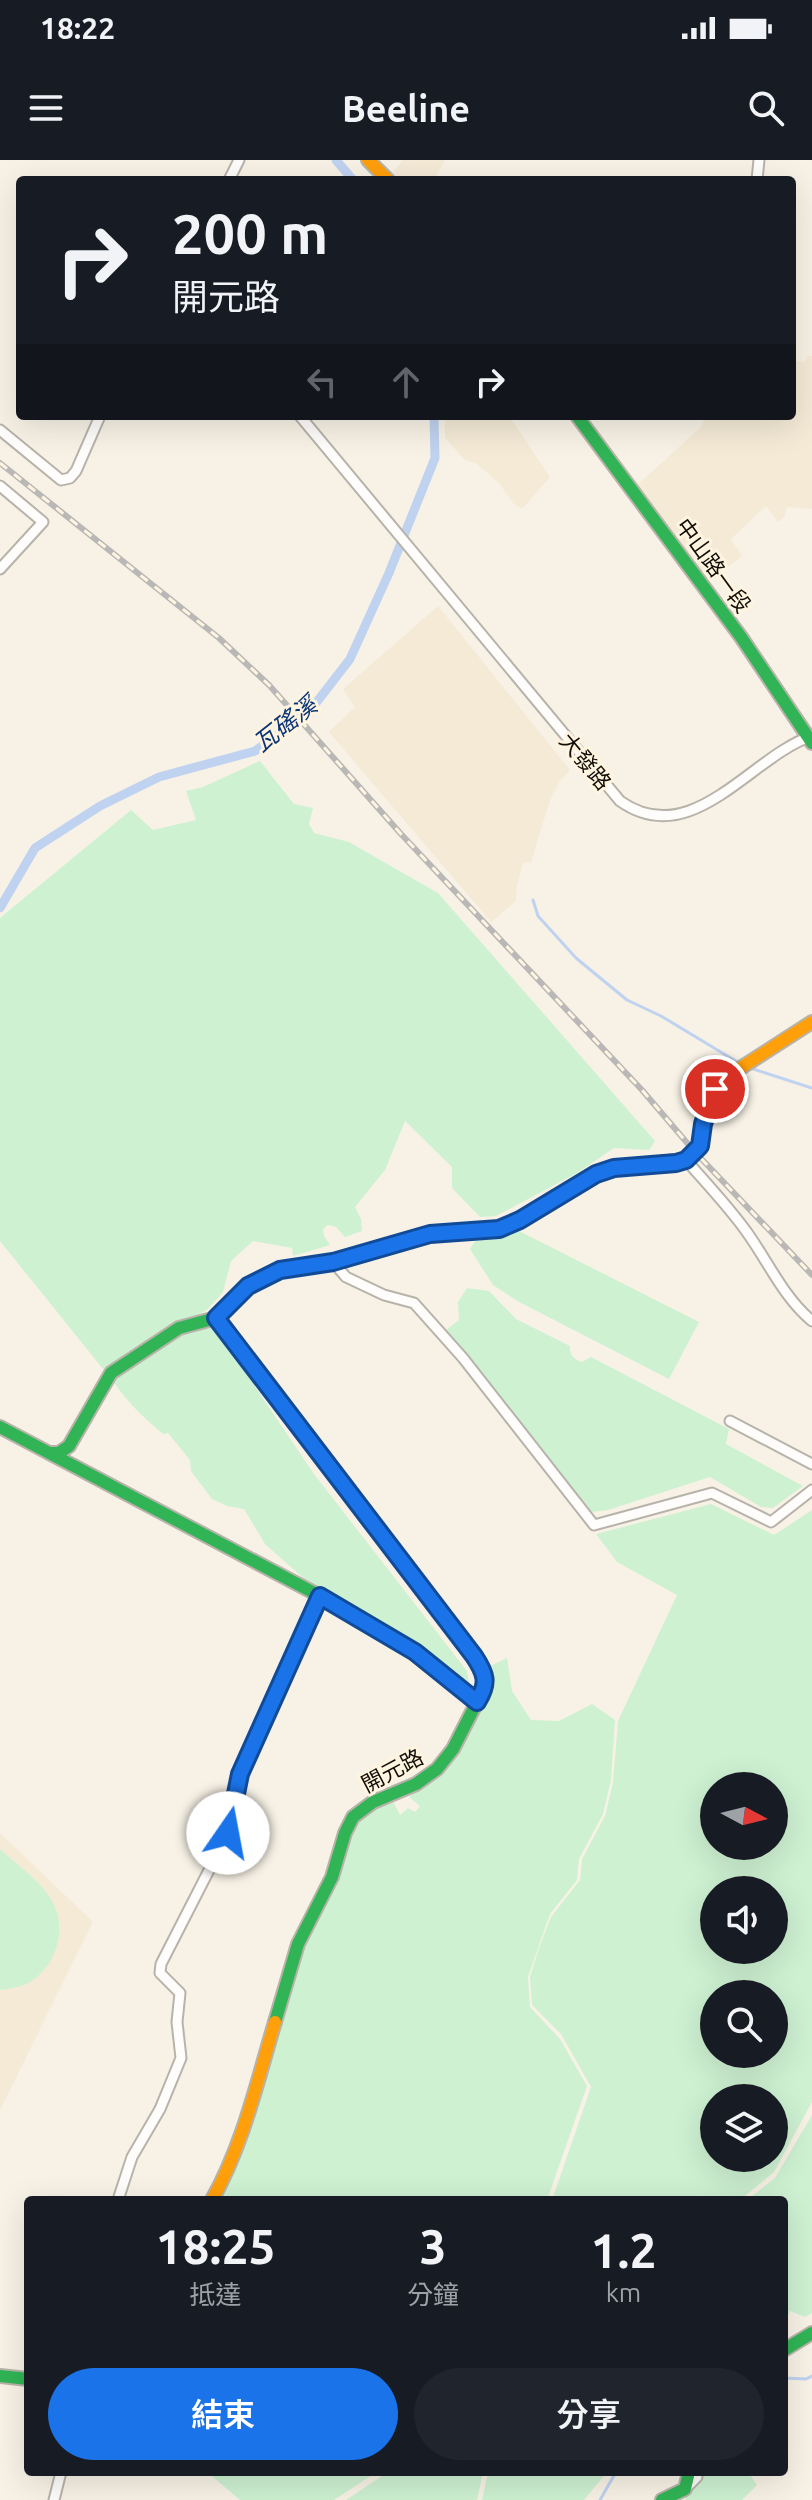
<!DOCTYPE html>
<html lang="zh-TW">
<head>
<meta charset="utf-8">
<style>
	body { margin:0; font-family:Ubuntu,"Noto Sans TC",sans-serif; background:#20242c; color:#f1f3f6; height:100vh; display:flex; flex-direction:column; font-size:30px; white-space:nowrap }
	* { box-sizing:border-box; margin:0 }
	p { font-size:26px; color:#9ea1a6 }
	.icon { flex:none; width:44px; height:44px; fill:none; stroke:currentColor; stroke-width:2; stroke-linecap:round; stroke-linejoin:round }
	.map { position:relative; flex:1; overflow:hidden }
	.drawer { position:absolute; left:24px; top:2036px; width:764px; height:280px; display:flex; flex-direction:column; background:#171b24; border-radius:8px; box-shadow:0 8px 32px #0002 }
	.drawer>* { flex:none }
	.banner { position:absolute; left:16px; top:16px; width:780px; height:244px; border-radius:8px; box-shadow:0 8px 32px #0002; background:#171b24; color:#f1f3f6; overflow:hidden }
	.needle { width:52px; rotate:97deg }
	.controls { position:absolute; left:700px; top:1612px; display:grid; gap:16px }
	.controls a { display:grid; place-items:center; width:88px; height:88px; border-radius:50%; background:#171b24; box-shadow:0 8px 32px #0002; font-size:40px }
	.pin { position:absolute; display:grid; place-items:center; width:68px; height:68px; color:#fff; margin:-34px; border:4px solid #fff; border-radius:50%; box-shadow:0 2px 8px #0007 }
	.me { position:absolute; width:88px; margin:-44px; rotate:12deg; stroke-linejoin:round; filter:drop-shadow(0 0 6px #0008) }
	.turn { display:flex; align-items:center; gap:28px; height:168px; padding:0 24px; font-size:36px }
	.turn .icon { width:104px; height:104px; stroke-width:2.5 }
	.turn b { display:block; font-size:56px; line-height:68px }
	.lanes { display:flex; align-items:center; height:76px; padding:0 24px; background:#0003; justify-content:center; gap:40px; direction:ltr }
	.lanes .off { opacity:.35 }
	.eta { display:flex; justify-content:space-evenly; align-items:center; height:136px; text-align:center }
	.eta b { font-size:48px; font-weight:600; line-height:56px }
	.primary-button { display:flex; gap:16px; margin-top:auto; padding:16px 24px }
	.primary-button a { flex:1; height:92px; border-radius:48px; background:#1a73e8; color:#fff; font-size:32px; font-weight:600; line-height:92px; text-align:center }
	.primary-button a+a { background:#20242c; color:#f1f3f6 }
	.status { display:flex; justify-content:space-between; align-items:center; height:56px; padding:0 40px; background:#171b24; direction:ltr }
	.status svg { height:22px; fill:currentColor }
	header { display:flex; justify-content:space-between; align-items:center; height:104px; padding:0 24px; background:#171b24; font-size:36px; font-weight:600 }
	.map>svg:first-child { display:block }
	.built { fill:#f4ead6 }
	.green { fill:#cef1d2; fill-rule:evenodd }
	.lines { fill:none; stroke-linecap:round; stroke-linejoin:round }
	.stream { stroke:#bfd2f0; stroke-width:3 }
	.canal { stroke:#bfd2f0; stroke-width:9 }
	.street-casing { stroke:#b8b3aa; stroke-width:13 }
	.fast-casing { stroke:#b8b3aa; stroke-width:16 }
	.slow-casing { stroke:#b8b3aa; stroke-width:16 }
	.street { stroke:#fefdfb; stroke-width:9 }
	.fast { stroke:#30b455; stroke-width:12 }
	.slow { stroke:#ff9f0a; stroke-width:12 }
	.rail-casing { stroke:#bab8b6; stroke-width:6 }
	.rail { stroke:#fff4df; stroke-width:3; stroke-dasharray:9; stroke-linecap:butt }
	.route-casing { stroke:#114b97; stroke-width:20 }
	.route { stroke:#1a73e8; stroke-width:14 }
	.labels { text-anchor:middle; dominant-baseline:central; stroke-width:6; stroke-linejoin:round; paint-order:stroke }
	.street-label { font-size:22px; fill:#120e07; stroke:#fff4df }
	.water-label { font-size:24px; font-style:italic; fill:#093578; stroke:#fff4df }
</style>
</head>
<body>
<div class="status"><b>18:22</b><svg viewBox="0 0 49 12"><path d="M0 12V9h3v3zM5 12V6h3v6zM10 12V3h3v9zM15 12V0h3v12zM26 1h20v11H26zM47 4h2v5h-2z"/></svg></div>
<header><svg class="icon" aria-label="menu" viewBox="0 0 24 24"><path d="M4 6h16M4 12h16M4 18h16"/></svg>Beeline<svg class="icon" aria-label="search" viewBox="0 0 24 24"><circle cx="10" cy="10" r="6"/><path d="M15 15l6 6"/></svg></header>
<div class="map">
<svg width="812" height="2340" viewBox="0 0 812 2340">
	<rect width="100%" height="100%" fill="#f8f2e6"/>
	<path class="built" d="M403 0H445L434 20H397L391 15Z
		M808 196H812V349L787 347 784 358 778 362 766 346 731 379 742 396 706 424 634 328 700 268 707 256H792V200L804 202Z
		M445 256H509L550 317 522 349 513 343 499 323 477 304 465 300 445 278Z
		M438 446 570 610 560 621 550 640 531 702 523 703 517 726 516 741 491 762 329 572 355 547 343 529Z
		M0 1673 93 1762 0 1950Z"/>
	<path class="green" d="M260 601 294 644 313 648 309 664 314 673 349 682 438 733 655 981 649 990 614 988 577 1013 496 1056 480 1057 452 1028V1007L405 961 385 1010 355 1047 361 1059 362 1071 345 1077 336 1067 328 1065 323 1069 324 1076 330 1085 293 1096 292 1088 253 1081 231 1101 223 1132 208 1149 103 1209 0 1081V758L131 650 153 670 196 660 186 631 203 627Z
		M519 1071 699 1162 669 1219 521 1143 493 1125 470 1089 477 1078Z
		M467 1128 489 1131 516 1159 570 1186C569 1195 574 1199 582 1202L591 1197 729 1269 726 1284 803 1326 773 1348 761 1347 710 1317 608 1350 592 1352 446 1170 459 1160 458 1142Z
		M215 1167 314 1314 467 1511 470 1528 466 1533 310 1424 265 1384 244 1349 227 1346 212 1339 191 1311 190 1300 168 1273 163 1274C141 1256 125 1239 109 1216L177 1173Z
		M711 1344 774 1375 812 1350V1942L774 2012 740 2040H552L591 1927 561 1874 532 1845 530 1817 539 1788 551 1757 580 1720 582 1699 605 1656 613 1622 618 1561 677 1435 617 1402 596 1374ZM714 1626H774V1686H714ZM714 1730H774V1790H714ZM714 1834H774V1894H714ZM714 1938H774V1998H714Z
		M432 1438 488 1507 507 1498 512 1531 531 1560 559 1561 592 1544 615 1560 611 1620 603 1654 579 1699 577 1720 550 1754 528 1817 530 1847 560 1879 587 1926 547 2040H206L240 1971 290 1793 331 1719 344 1674 366 1651 392 1639 400 1655 408 1648 415 1652 420 1646 410 1638V1628L434 1614 477 1537 482 1517 460 1478Z
		M0 1689C17 1705 41 1721 52 1741 68 1769 56 1806 30 1822 21 1827 10 1829 0 1830Z
		M812 1955V2153L805 2157 790 2151 784 2163V2040H747L775 2018Z
		M207 2312H377L334 2340H240Z
		M388 2312H483L477 2340H346Z
		M488 2312H607L584 2340H482Z
		M691 2312H748L757 2325 742 2340H686L684 2336Z"/>
	<g class="lines">
		<path class="stream" d="M533 740 538 756 576 798 627 840 661 856 739 903
			M750 908 812 928
			M784 2218 806 2219 812 2216
			M600 2340 616 2312"/>
		<path class="canal" d="M336 0 353 20
			M0 748 35 688 100 646 159 617 255 591 309 552 350 499 389 413 435 298 434 256"/>
		<defs>
			<path id="street" d="M229 20 239 0
				M757 20 759 0
				M300 256 620 641C692 692 751 596 812 576
				M0 270 61 320 70 318 76 311 100 256
				M0 326 43 362 0 409
				M686 1000C706 1023 728 1046 746 1071 768 1101 783 1137 812 1161
				M333 1102 346 1117 384 1135 414 1143 463 1198 594 1365 712 1333 771 1362 812 1330
				M216 1158 474 1496C485 1514 489 1523 477 1542
				M730 1261 812 1304
				M118 2040 132 1997 160 1949 181 1898 177 1862 180 1833 160 1813 161 1804 228 1673 240 1614 320 1436
				M685 2329 697 2317
				M54 2340 61 2312"/>
			<path id="fast" d="M577 256 741 477 812 583
				M0 1267 320 1436 394 1478 477 1542 453 1589 437 1609 416 1624 373 1642 353 1657 345 1673 332 1717 298 1784 275 1862
				M49 1293H59L69 1286 111 1213 179 1168 216 1158 248 1126 280 1110 333 1102 430 1074 499 1069 520 1060 596 1014 614 1008 686 1000 700 986 703 963
				M784 2190 812 2173
				M0 2216 28 2219
				M662 2340 685 2329 689 2312"/>
			<path id="slow" d="M368 0 388 20
				M703 963 715 929 739 909 812 862
				M212 2040C243 1985 257 1922 275 1862"/>
		</defs>
		<use href="#street" class="street-casing"/>
		<use href="#fast" class="fast-casing"/>
		<use href="#slow" class="slow-casing"/>
		<use href="#street" class="street"/>
		<use href="#fast" class="fast"/>
		<use href="#slow" class="slow"/>
		<defs>
			<path id="rail" d="M0 303 219 478 269 525 401 674 642 930 694 991 812 1115"/>
		</defs>
		<use href="#rail" class="rail-casing"/>
		<use href="#rail" class="rail"/>
	</g>
	<g class="lines">
		<defs>
			<path id="route" d="M228 1673 240 1614 320 1436 415 1492 477 1542C489 1523 486 1514 474 1496L216 1158 248 1126 280 1110 333 1102 430 1074 499 1069 520 1060 596 1014 614 1008 676 1003 686 1000 700 986 703 964 715 929"/>
		</defs>
		<use href="#route" class="route-casing"/>
		<use href="#route" class="route"/>
	</g>
	<g class="labels">
		<g class="street-label">
			<text transform="translate(714 405) rotate(54)">中山路一段</text>
			<text transform="translate(586 601) rotate(50)">大發路</text>
			<text transform="translate(392 1610) rotate(-28)">開元路</text>
		</g>
		<g class="water-label">
			<text transform="translate(285 564) rotate(-38)">瓦磘溪</text>
		</g>
	</g>
</svg>
<div class="controls">
<a><svg class="needle" viewBox="-14 -14 28 28"><path d="M0-13l5 13h-10z" fill="#e53935"/><path d="M0 13l5-13h-10z" fill="#9ea1a6"/></svg></a>
<a><svg class="icon" aria-label="sound" viewBox="0 0 24 24"><path d="M4 9h4l5-4v14l-5-4H4zM17 9q2 3 0 6"/></svg></a>
<a><svg class="icon" aria-label="search" viewBox="0 0 24 24"><circle cx="10" cy="10" r="6"/><path d="M15 15l6 6"/></svg></a>
<a><svg class="icon" aria-label="layers" viewBox="0 0 24 24"><path d="M12 4l9 5-9 5-9-5zM3 14l9 5 9-5"/></svg></a>
</div>
<div class="pin" style="left:715px;top:929px;background:#d93025"><svg class="icon" aria-label="arrive" viewBox="0 0 24 24"><path d="M6 21V4h12l-3 4 3 4H6"/></svg></div>
<svg class="me" style="left:228px;top:1673px" viewBox="-20 -20 40 40"><circle r="19" fill="#fff"/><path d="M0-13L10 11 0 6-10 11z" fill="#1a73e8"/></svg>
<div class="banner">
<div class="turn"><svg class="icon" aria-label="right" viewBox="0 0 24 24"><path d="M7 20v-9h11M14 6l5 5-5 5"/></svg><div><b>200 m</b>開元路</div></div>
<div class="lanes"><svg class="icon off" aria-label="left" viewBox="0 0 24 24"><path d="M17 20v-9H6M10 6l-5 5 5 5"/></svg><svg class="icon off" aria-label="ahead" viewBox="0 0 24 24"><path d="M12 20V5M6 11l6-6 6 6"/></svg><svg class="icon" aria-label="right" viewBox="0 0 24 24"><path d="M7 20v-9h11M14 6l5 5-5 5"/></svg></div>
</div>
<section class="drawer">
<div class="eta">
<div><b>18:25</b><p>抵達</p></div>
<div><b>3</b><p>分鐘</p></div>
<div><b>1.2</b><p>km</p></div>
</div>
<div class="primary-button"><a>結束</a><a>分享</a></div>
</section>
</div>
</body>
</html>
